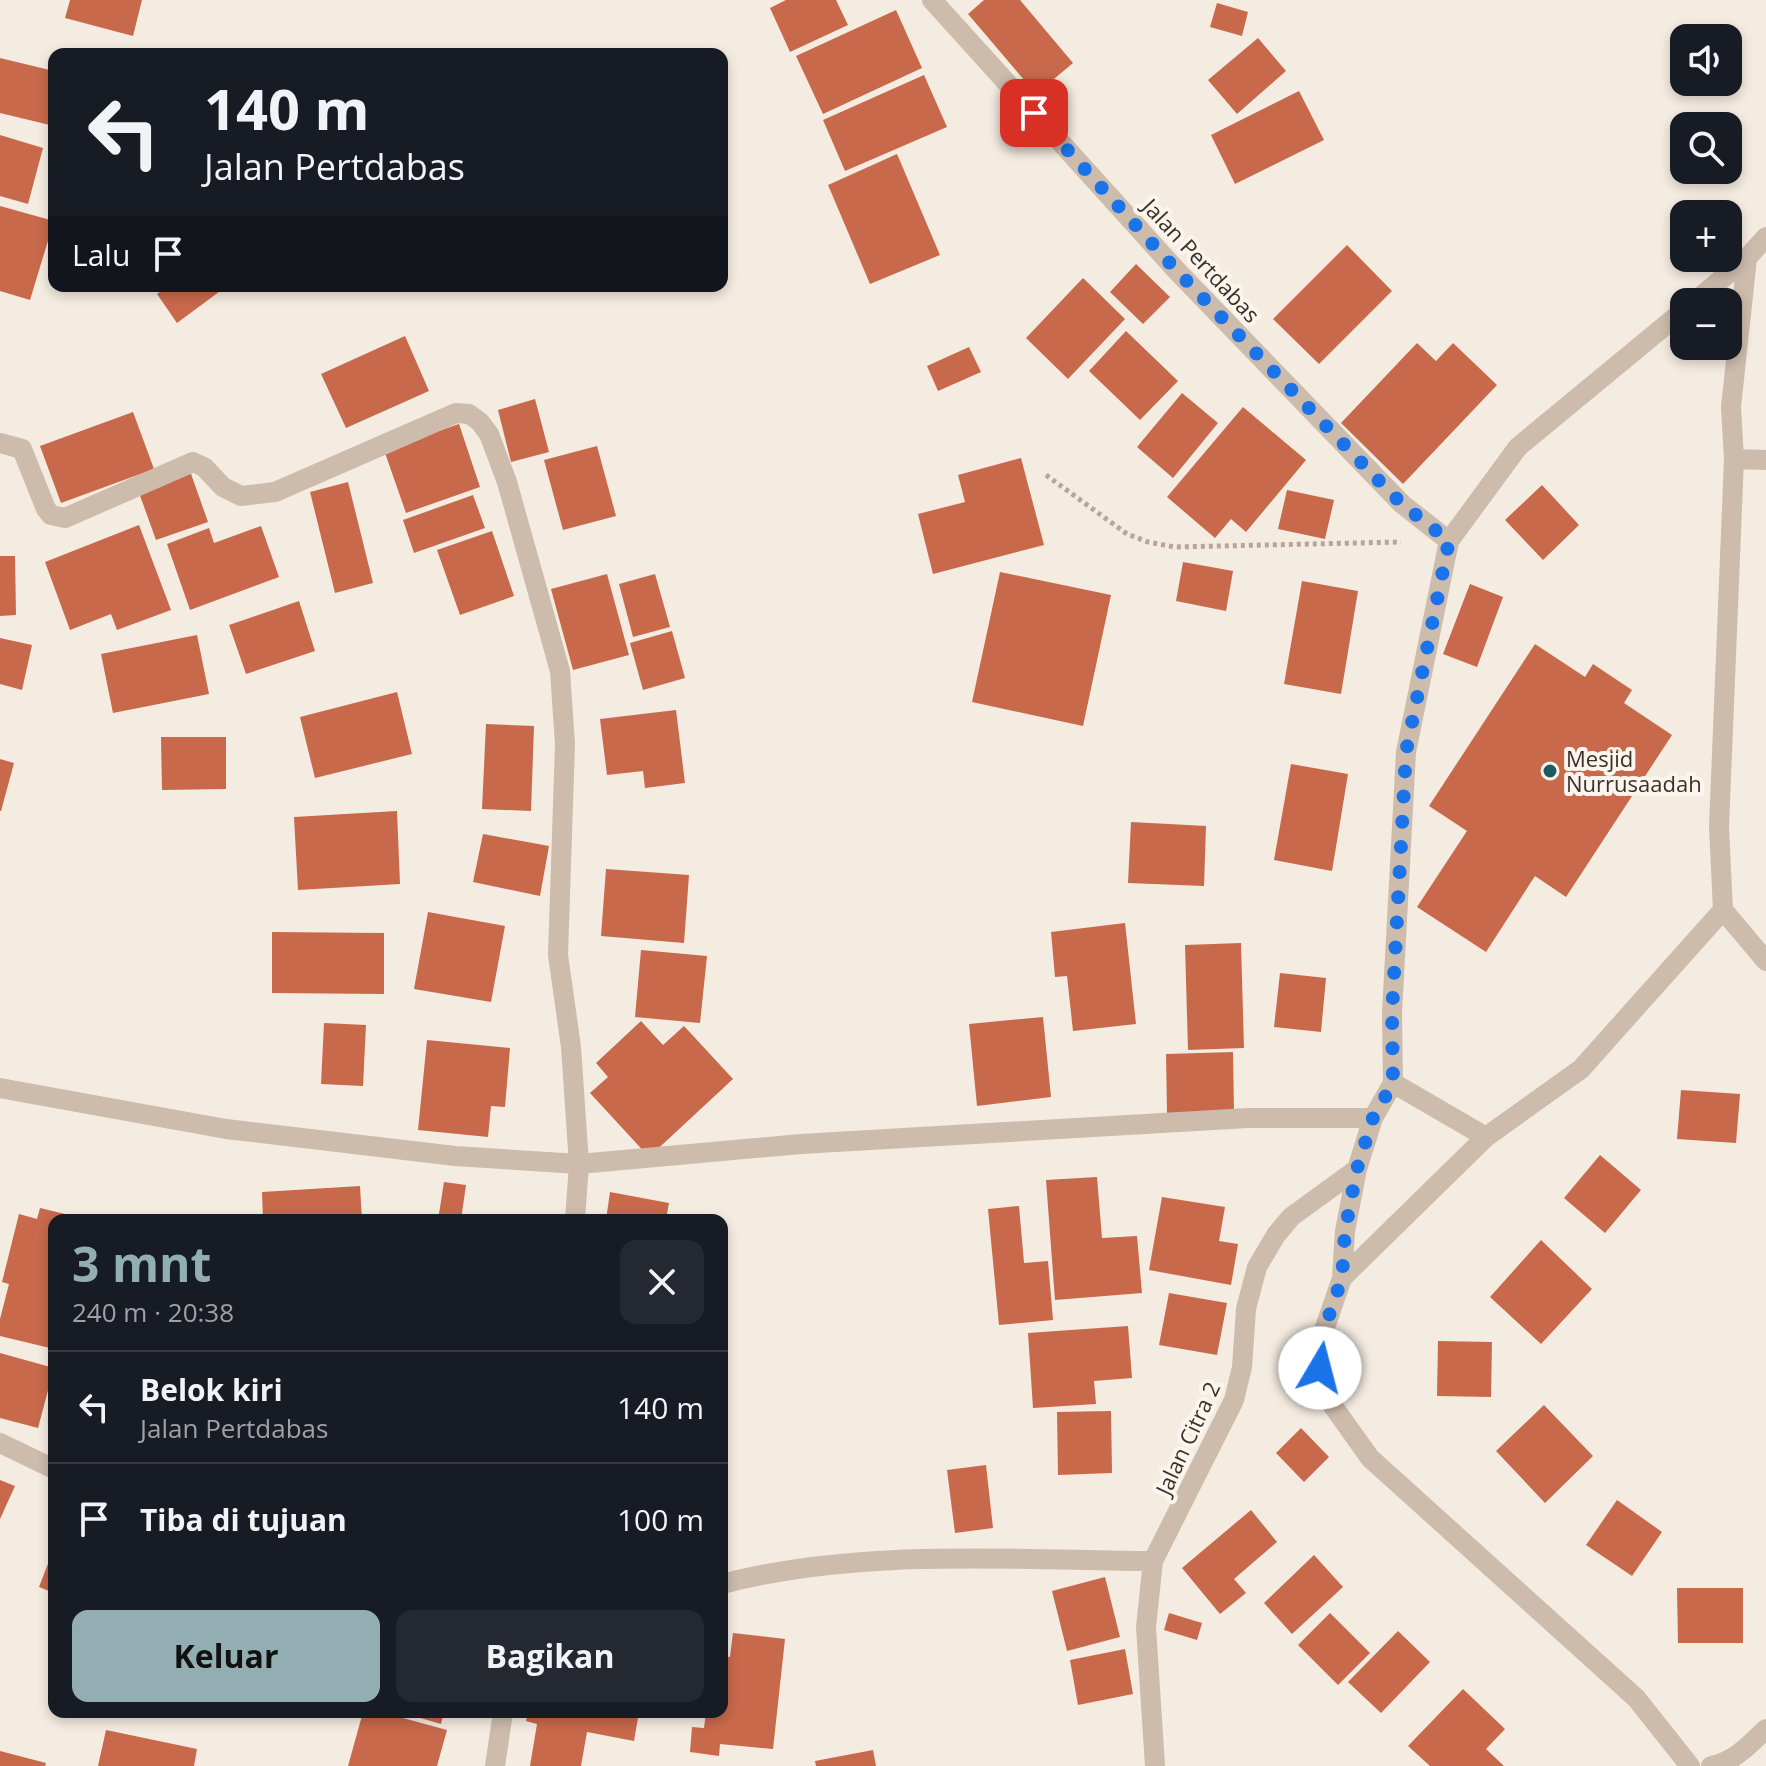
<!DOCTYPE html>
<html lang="id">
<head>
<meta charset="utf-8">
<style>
	body { margin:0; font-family:"Open Sans",sans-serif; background:#242831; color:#f1f3f6; height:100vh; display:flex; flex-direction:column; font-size:30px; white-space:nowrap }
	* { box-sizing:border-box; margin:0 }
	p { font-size:26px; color:#9ea1a6 }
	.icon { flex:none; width:44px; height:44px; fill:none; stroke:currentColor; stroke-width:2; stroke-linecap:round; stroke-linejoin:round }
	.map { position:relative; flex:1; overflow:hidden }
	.side { position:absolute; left:48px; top:1214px; width:680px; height:504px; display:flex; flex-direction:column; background:#171b24; border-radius:16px; box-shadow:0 4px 12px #0003 }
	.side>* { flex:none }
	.top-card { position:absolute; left:48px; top:48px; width:680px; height:244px; border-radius:16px; box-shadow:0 4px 12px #0003; background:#171b24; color:#f1f3f6; overflow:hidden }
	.buttons { position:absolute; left:1670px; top:24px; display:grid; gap:16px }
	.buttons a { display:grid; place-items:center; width:72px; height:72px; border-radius:16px; background:#171b24; box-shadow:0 4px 12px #0003; font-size:40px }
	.pin { position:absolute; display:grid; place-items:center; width:68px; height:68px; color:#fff; margin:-34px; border-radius:16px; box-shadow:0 4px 12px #0006 }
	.me { position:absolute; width:88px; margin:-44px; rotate:8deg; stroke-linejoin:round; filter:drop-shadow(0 0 6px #0008) }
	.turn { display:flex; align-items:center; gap:28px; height:168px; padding:0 24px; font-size:36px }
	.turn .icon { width:104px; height:104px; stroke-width:2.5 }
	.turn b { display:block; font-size:56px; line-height:68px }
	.then { display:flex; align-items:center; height:76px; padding:0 24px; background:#0003; gap:16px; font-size:30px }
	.round { display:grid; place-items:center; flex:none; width:84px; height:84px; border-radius:16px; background:#242831 }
	.headline { display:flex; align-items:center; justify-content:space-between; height:136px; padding:0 24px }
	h1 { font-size:48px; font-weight:700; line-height:60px; color:#92aeb2 }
	.action { display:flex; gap:16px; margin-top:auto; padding:16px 24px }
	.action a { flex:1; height:92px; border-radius:16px; background:#92aeb2; color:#111; font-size:32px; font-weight:700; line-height:92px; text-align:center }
	.action a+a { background:#242831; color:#f1f3f6 }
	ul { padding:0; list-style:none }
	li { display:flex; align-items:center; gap:24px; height:112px; padding:0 24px; border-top:2px solid #363941 }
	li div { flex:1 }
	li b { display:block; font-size:30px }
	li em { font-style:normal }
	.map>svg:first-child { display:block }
	.building { fill:#c8694b }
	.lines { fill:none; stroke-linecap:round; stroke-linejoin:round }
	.path { stroke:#b9a596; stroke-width:5; stroke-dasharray:4 4; stroke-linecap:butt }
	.street { stroke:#cdbbac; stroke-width:20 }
	.route { stroke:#1a73e8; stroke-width:14; stroke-dasharray:0 25.2 }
	.poi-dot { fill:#1f5a5e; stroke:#fbf5ee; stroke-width:3 }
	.labels { text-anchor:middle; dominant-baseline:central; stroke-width:8; stroke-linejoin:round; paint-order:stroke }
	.street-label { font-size:22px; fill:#3b302b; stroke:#fbf5ee }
	.poi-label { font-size:22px; fill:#3b302b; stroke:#fbf5ee; text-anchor:start }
</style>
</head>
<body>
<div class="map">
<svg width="1766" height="1766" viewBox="0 0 1766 1766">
	<rect width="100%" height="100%" fill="#f4ebe1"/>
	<path class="building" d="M70 0H142L133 36 65 18Z
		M786 0H836L848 25 790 52 770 8Z
		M984 0H1020L1073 63 1036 94 968 14Z
		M1217 3 1248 12 1242 36 1210 27Z
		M896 10 922 68 823 114 796 56Z
		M1258 38 1286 71 1237 114 1208 80Z
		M0 58 54 71V126L0 113Z
		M924 75 947 127 845 171 823 120Z
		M1299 91 1324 140 1235 184 1211 135Z
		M0 135 43 148 28 204 0 196Z
		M897 154 940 255 870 284 828 185Z
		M0 206 54 221 30 300 0 291Z
		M1347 245 1392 291 1319 364 1273 319Z
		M1136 264 1170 297 1143 324 1110 292Z
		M1083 278 1125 319 1068 379 1026 338Z
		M168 286H227L177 323 157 294Z
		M1126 331 1178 381 1140 420 1089 371Z
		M405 336 429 391 346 428 321 374Z
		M1417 343 1436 361 1453 343 1497 385 1403 484 1341 423Z
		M969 347 981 372 938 391 927 366Z
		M1182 393 1218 423 1173 478 1137 447Z
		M535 399 549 452 511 462 498 410Z
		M1243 407 1306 460 1246 532 1231 519 1215 538 1167 497Z
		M133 412 154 469 61 503 40 446Z
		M459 424 480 487 406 513 384 450Z
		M597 446 616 516 563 530 544 460Z
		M1021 458 1044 545 933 574 918 514 965 502 958 475Z
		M190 471 208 522 156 540 138 490Z
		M348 482 373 583 335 593 310 492Z
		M1542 485 1579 525 1543 560 1505 520Z
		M1287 490 1334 500 1325 539 1278 529Z
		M473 495 485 528 414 553 403 520Z
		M139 525 171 610 117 630 111 614 70 630 45 562Z
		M261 526 279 577 190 610 167 544 209 528 214 543Z
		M492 531 514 596 460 615 437 550Z
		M0 556H15L16 615 0 616Z
		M1183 562 1233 571 1226 611 1176 601Z
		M1000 572 1111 595 1083 726 972 702Z
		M607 574 629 655 573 670 551 589Z
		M655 574 670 627 633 637 619 584Z
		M1302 581 1358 591 1341 694 1284 684Z
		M1470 584 1503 597 1477 667 1443 654Z
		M299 601 315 651 246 674 229 625Z
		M672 631 685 678 643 690 630 643Z
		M197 635 209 694 113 713 101 654Z
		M0 638 32 645 22 690 0 684Z
		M1535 644 1585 677 1593 664 1632 690 1624 703 1672 735 1566 897 1535 876 1486 952 1417 907 1467 831 1429 806Z
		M397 692 412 754 315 778 300 717Z
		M676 710 685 783 645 788 643 771 607 775 600 719Z
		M486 724 534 726 531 811 482 809Z
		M161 737H226V789L162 790Z
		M0 759 14 763 1 811H0Z
		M1291 764 1348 774 1332 871 1274 860Z
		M397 811 400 884 298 890 294 817Z
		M1131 822 1206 826 1204 886 1128 883Z
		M483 834 549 846 540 896 473 882Z
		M606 869 689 875 684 943 601 936Z
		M428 912 505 926 491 1002 414 989Z
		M1125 923 1136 1024 1073 1031 1067 976 1055 977 1051 932Z
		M272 932 384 933V994L272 993Z
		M1241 943 1244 1048 1188 1050 1185 945Z
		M641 950 707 956 700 1023 635 1017Z
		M1280 973 1326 978 1321 1032 1274 1027Z
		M1043 1017 1051 1097 977 1106 969 1024Z
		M641 1021 663 1045 684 1026 733 1079 649 1157 590 1093 608 1077 596 1063Z
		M324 1023 366 1025 363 1086 321 1084Z
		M427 1040 510 1048 505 1107 491 1106 488 1137 418 1130Z
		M1233 1052 1234 1112 1167 1113 1166 1054Z
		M1681 1090 1740 1094 1736 1143 1677 1139Z
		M1600 1155 1641 1190 1605 1233 1564 1198Z
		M1097 1177 1102 1238 1137 1236 1142 1293 1055 1300 1046 1180Z
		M444 1182 466 1185 461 1220H438Z
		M360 1186 362 1220H263L262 1192Z
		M610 1192 669 1203 666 1220H606Z
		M1162 1197 1225 1207 1219 1241 1238 1244 1231 1285 1149 1270Z
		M1019 1206 1024 1263 1048 1261 1053 1320 999 1325 988 1209Z
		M40 1208 86 1219 54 1220V1349L0 1336V1319L9 1284 2 1282 19 1214 37 1219Z
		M1541 1240 1592 1289 1541 1344 1490 1297Z
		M1169 1293 1227 1303 1217 1355 1159 1345Z
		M1128 1326 1132 1378 1094 1381 1096 1404 1033 1408 1028 1333Z
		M1438 1341 1492 1342 1491 1397 1437 1396Z
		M0 1353 54 1368 38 1428 0 1418Z
		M1544 1405 1593 1456 1545 1503 1496 1451Z
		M1111 1411 1112 1473 1058 1475 1057 1412Z
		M1301 1428 1329 1457 1304 1482 1276 1453Z
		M986 1465 993 1528 955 1533 947 1470Z
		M0 1480 15 1486 0 1519Z
		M724 1495 728 1545 722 1546V1496Z
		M1617 1500 1662 1532 1632 1576 1586 1545Z
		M1251 1510 1277 1542 1234 1579 1246 1593 1220 1614 1182 1568Z
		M54 1548V1593L39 1587Z
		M1314 1555 1343 1587 1292 1634 1264 1603Z
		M1105 1577 1120 1637 1067 1651 1052 1591Z
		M1677 1588H1743V1643H1678Z
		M1169 1613 1202 1623 1197 1640 1164 1630Z
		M1330 1613 1370 1653 1338 1685 1298 1645Z
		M1398 1631 1430 1662 1381 1713 1348 1682Z
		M733 1633 785 1639 773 1749 720 1744 719 1756 690 1752 692 1727 704 1728 706 1712H722V1656L730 1657Z
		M1125 1649 1133 1694 1078 1705 1070 1660Z
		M1463 1689 1505 1729 1486 1749 1504 1766H1430L1408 1746Z
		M363 1712H381L447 1730 437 1766H348Z
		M400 1712H444L441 1724Z
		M528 1712H639L634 1741 587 1732 581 1766H530L537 1724 526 1721Z
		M106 1730 197 1749 194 1766H98Z
		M873 1750 876 1766H816L815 1761Z
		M0 1751 46 1763 45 1766H0Z"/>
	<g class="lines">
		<path class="path" d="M1046 475 1127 534 1148 542 1175 547 1401 542"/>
		<path class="street" d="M932 0 1177 271 1402 504 1449 541
			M1694 302 1747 258 1766 237
			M0 443 22 449 46 509 51 515 65 518 193 462 204 467 223 487 241 496 275 492 456 413 469 414 480 422 489 434 507 482 560 671 565 744 558 955 571 1047 579 1164 575 1220
			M1734 459 1766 460
			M1723 910 1766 961
			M1393 1083 1486 1137
			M0 1088 226 1129 455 1156 579 1164 801 1144 1248 1118H1373
			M1342 1278 1345 1231 1357 1169 1373 1118 1393 1083 1392 1013 1406 752 1449 541 1518 447 1684 310
			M0 1443 54 1469
			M722 1584C859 1548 1012 1560 1153 1561
			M495 1766 503 1712
			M1155 1766 1146 1627 1153 1561 1234 1400 1242 1367 1246 1309 1257 1267 1276 1235 1291 1217 1357 1169
			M1690 1766 1636 1698 1370 1458 1328 1399 1322 1387 1320 1368V1342L1342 1278 1486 1137 1581 1069 1723 910 1719 827 1734 459 1731 407 1747 258
			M1711 1766C1734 1762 1749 1745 1766 1729"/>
	</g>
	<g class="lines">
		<path class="route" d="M1034 113 1177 271 1381 483 1402 504 1449 541 1406 752 1392 1013 1393 1083 1373 1118 1357 1169 1345 1231 1342 1278 1320 1342V1368"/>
	</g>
	<circle class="poi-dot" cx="1550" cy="771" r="8"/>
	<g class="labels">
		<g class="street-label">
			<text transform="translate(1202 260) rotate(47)">Jalan Pertdabas</text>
			<text transform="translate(1187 1438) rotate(-65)">Jalan Citra 2</text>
		</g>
		<g class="poi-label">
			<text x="1566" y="758">Mesjid<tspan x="1566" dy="25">Nurrusaadah</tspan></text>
		</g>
	</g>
</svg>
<div class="buttons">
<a><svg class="icon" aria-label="sound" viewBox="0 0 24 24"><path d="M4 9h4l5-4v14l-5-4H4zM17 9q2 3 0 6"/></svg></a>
<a><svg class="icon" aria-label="search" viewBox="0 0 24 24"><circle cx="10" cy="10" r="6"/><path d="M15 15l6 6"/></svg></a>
<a>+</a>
<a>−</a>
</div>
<div class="pin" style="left:1034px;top:113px;background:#d93025"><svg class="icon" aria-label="arrive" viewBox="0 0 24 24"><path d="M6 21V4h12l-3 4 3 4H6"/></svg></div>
<svg class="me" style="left:1320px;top:1368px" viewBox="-20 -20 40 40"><circle r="19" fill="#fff"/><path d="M0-13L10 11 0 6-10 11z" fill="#1a73e8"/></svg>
<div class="top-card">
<div class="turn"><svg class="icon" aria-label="left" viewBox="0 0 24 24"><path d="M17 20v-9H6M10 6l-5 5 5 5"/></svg><div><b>140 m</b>Jalan Pertdabas</div></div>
<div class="then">Lalu<svg class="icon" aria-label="arrive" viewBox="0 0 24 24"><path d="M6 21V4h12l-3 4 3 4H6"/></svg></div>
</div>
<section class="side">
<div class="headline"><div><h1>3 mnt</h1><p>240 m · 20:38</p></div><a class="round"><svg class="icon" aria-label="close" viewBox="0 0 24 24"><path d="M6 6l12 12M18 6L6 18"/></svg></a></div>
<ul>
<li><svg class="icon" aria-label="left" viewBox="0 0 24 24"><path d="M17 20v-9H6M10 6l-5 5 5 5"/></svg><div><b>Belok kiri</b><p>Jalan Pertdabas</p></div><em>140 m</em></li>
<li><svg class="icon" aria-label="arrive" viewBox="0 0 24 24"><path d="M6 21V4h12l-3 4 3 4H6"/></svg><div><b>Tiba di tujuan</b></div><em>100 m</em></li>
</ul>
<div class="action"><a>Keluar</a><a>Bagikan</a></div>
</section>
</div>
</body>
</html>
